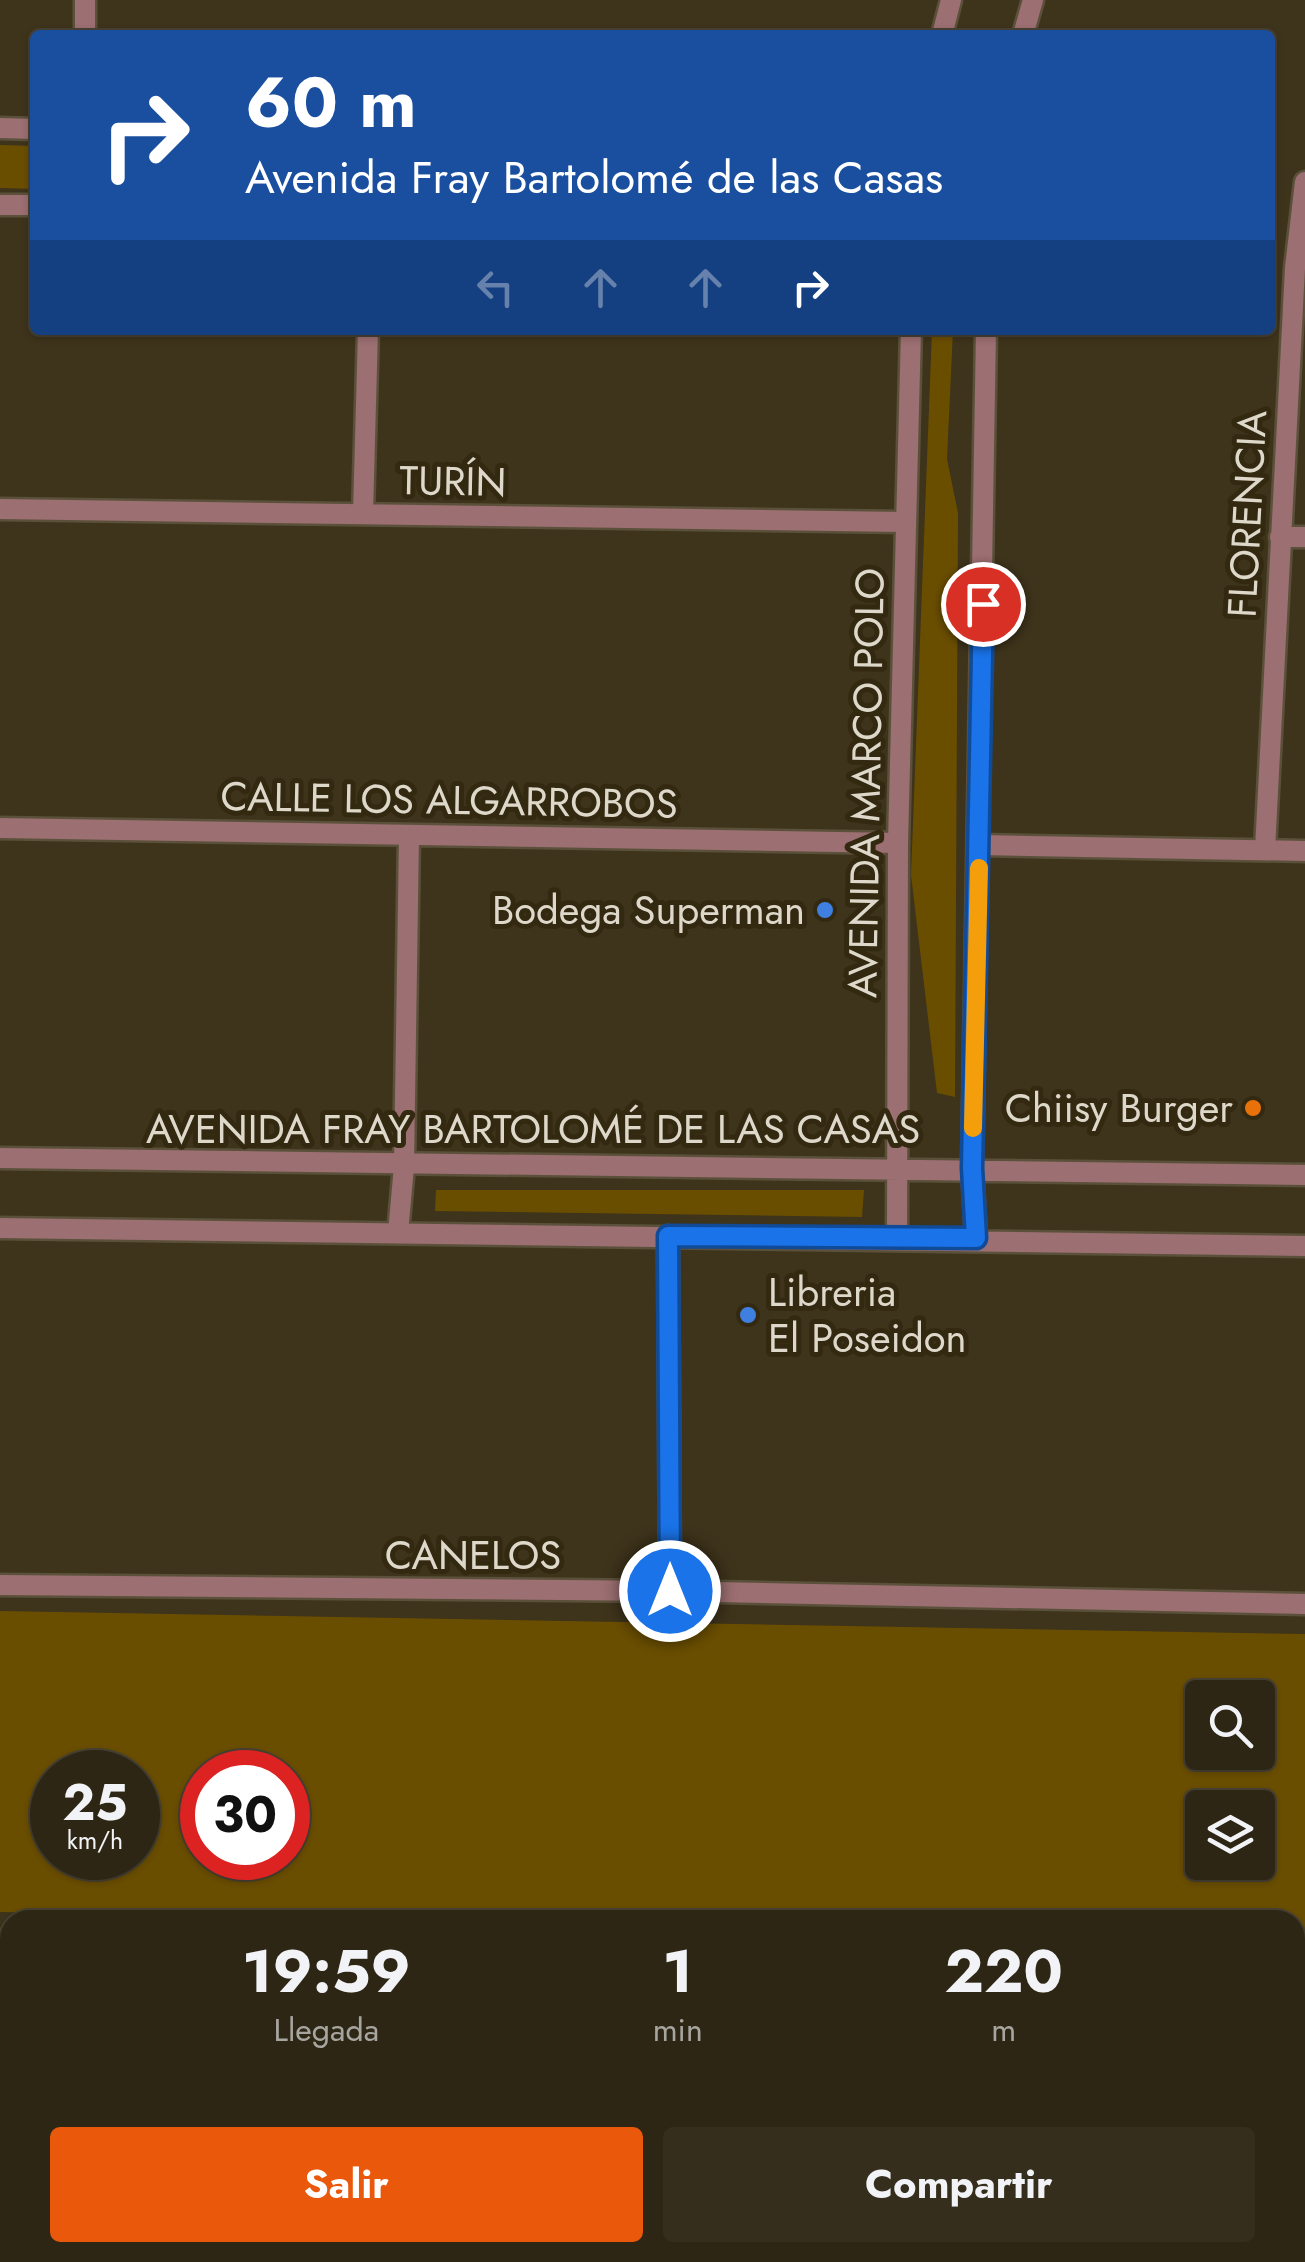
<!DOCTYPE html>
<html lang="es">
<head>
<meta charset="utf-8">
<style>
	body { margin:0; font-family:Jost,sans-serif; background:#362e1d; color:#f1f3f6; height:100vh; display:flex; flex-direction:column; font-size:38px; white-space:nowrap }
	* { box-sizing:border-box; margin:0 }
	p { font-size:32px; color:#a7a5a0 }
	.icon { flex:none; width:55px; height:55px; fill:none; stroke:currentColor; stroke-width:2; stroke-linecap:round; stroke-linejoin:round }
	.map { position:relative; flex:1; overflow:hidden }
	.details { position:absolute; left:0px; top:1910px; width:1305px; height:352px; display:flex; flex-direction:column; background:#2e2614; border-radius:30px 30px 0 0; box-shadow:0 2px 8px #0004,0 0 0 2px #494334 }
	.details>* { flex:none }
	.banner { position:absolute; left:30px; top:30px; width:1245px; height:305px; border-radius:10px; box-shadow:0 2px 8px #0004,0 0 0 2px #494334; background:#1a4fa0; color:#fff; overflow:hidden }
	.controls { position:absolute; left:1185px; top:1680px; display:grid; gap:20px }
	.controls a { display:grid; place-items:center; width:90px; height:90px; border-radius:10px; background:#2e2614; box-shadow:0 2px 8px #0004,0 0 0 2px #494334; font-size:50px }
	.speed { position:absolute; left:30px; top:1750px; display:flex; gap:20px; font-size:50px; font-weight:700; text-align:center }
	.speed>* { display:grid; place-content:center; width:130px; height:130px; border-radius:50%; background:#2e2614; box-shadow:0 2px 8px #0004,0 0 0 2px #494334; line-height:1 }
	.speed small { font-size:25px; font-weight:400 }
	.speed .limit { border:15px solid #d22; background:#fff; color:#111 }
	.pin { position:absolute; display:grid; place-items:center; width:85px; height:85px; color:#fff; margin:-42px; border:5px solid #fff; border-radius:50%; box-shadow:0 2px 10px #0007 }
	.me { position:absolute; width:110px; margin:-55px; rotate:0deg; stroke-linejoin:round; filter:drop-shadow(0 0 8px #0008) }
	.turn { display:flex; align-items:center; gap:35px; height:210px; padding:0 50px; font-size:45px }
	.turn .icon { width:130px; height:130px; stroke-width:2.5 }
	.turn b { display:block; font-size:70px; line-height:85px }
	.lanes { display:flex; align-items:center; height:95px; padding:0 50px; background:#0003; justify-content:center; gap:50px; direction:ltr }
	.lanes .off { opacity:.35 }
	.eta { display:flex; justify-content:space-evenly; align-items:center; height:170px; text-align:center }
	.eta b { font-size:60px; font-weight:700; line-height:70px }
	.button { display:flex; gap:20px; margin-top:auto; padding:20px 50px }
	.button a { flex:1; height:115px; border-radius:10px; background:#ea580c; color:#fff; font-size:40px; font-weight:700; line-height:115px; text-align:center }
	.button a+a { background:#362e1d; color:#f1f3f6 }
	.map>svg:first-child { display:block }
	.green { fill:#6a4e00; fill-rule:evenodd }
	.lines { fill:none; stroke-linecap:round; stroke-linejoin:round }
	.minor-casing { stroke:#5b513a; stroke-width:25 }
	.tertiary-casing { stroke:#5b513a; stroke-width:25 }
	.minor { stroke:#9c6f72; stroke-width:20 }
	.tertiary { stroke:#9c6f72; stroke-width:20 }
	.route-casing { stroke:#114b97; stroke-width:25 }
	.route { stroke:#1a73e8; stroke-width:18 }
	.slow { stroke:#f59e0b; stroke-width:18 }
	.shop-dot { fill:#3f7fe0; stroke:#332911; stroke-width:4 }
	.food-dot { fill:#e8710a; stroke:#332911; stroke-width:4 }
	.labels { text-anchor:middle; dominant-baseline:central; stroke-width:10; stroke-linejoin:round; paint-order:stroke }
	.street-label { font-size:40px; fill:#ded8ca; stroke:#332911 }
	.poi-label { font-size:40px; fill:#ded8ca; stroke:#332911; text-anchor:end }
</style>
</head>
<body>
<div class="map">
<svg width="1305" height="2262" viewBox="0 0 1305 2262">
	<rect width="100%" height="100%" fill="#3e331b"/>
	<path class="green" d="M0 145 35 146V189L0 188Z
		M932 330H953L947 459 958 513 955 1097 937 1093 911 875Z
		M436 1190H864L862 1217 435 1211Z
		M0 1611 1305 1634V1931H1295V1920H542L0 1912ZM1202 1698H1258V1752H1202ZM138 1772V1858H52V1772ZM288 1772V1858H202V1772ZM1202 1808H1258V1862H1202Z"/>
	<g class="lines">
		<defs>
			<path id="minor" d="M85 0V35
				M0 509 905 522
				M363 514 368 330
				M1280 537H1305
				M0 828 898 843
				M980 845 1305 851
				M1265 850 1295 268 1305 182
				M398 1233 404 1166 409 835
				M668 1236 670 1591
				M0 1585 670 1591 1305 1604
				M0 1940H10
				M1295 1971H1305
				M0 2214 10 2216
				M241 2252 323 2262
				M669 2262V2252"/>
			<path id="tertiary" d="M942 35 951 0
				M1023 35 1033 0
				M0 128 35 129
				M0 205H35
				M0 1158 1305 1175
				M0 1228 1305 1246
				M897 1237 898 843 911 330
				M976 1238 972 1168 986 330"/>
		</defs>
		<use href="#minor" class="minor-casing"/>
		<use href="#tertiary" class="tertiary-casing"/>
		<use href="#minor" class="minor"/>
		<use href="#tertiary" class="tertiary"/>
	</g>
	<g class="lines">
		<defs>
			<path id="route" d="M670 1591 668 1236 976 1238 972 1168 983 604"/>
		</defs>
		<use href="#route" class="route-casing"/>
		<use href="#route" class="route"/>
		<path class="slow" d="M973 1128 979 868"/>
	</g>
	<g class="shop-dot">
		<circle cx="825" cy="910" r="10"/>
		<circle cx="748" cy="1315" r="10"/>
	</g>
	<circle class="food-dot" cx="1253" cy="1108" r="10"/>
	<g class="labels">
		<g class="street-label">
			<text transform="translate(453 481) rotate(1)">TURÍN</text>
			<text transform="translate(1247 514) rotate(-87)">FLORENCIA</text>
			<text transform="translate(866 783) rotate(-89)">AVENIDA MARCO POLO</text>
			<text transform="translate(449 800) rotate(1)">CALLE LOS ALGARROBOS</text>
			<text x="533" y="1129">AVENIDA FRAY BARTOLOMÉ DE LAS CASAS</text>
			<text x="473" y="1555">CANELOS</text>
		</g>
		<g class="poi-label">
			<text x="805" y="910">Bodega Superman</text>
			<text x="1233" y="1108">Chiisy Burger</text>
			<text x="768" y="1292" text-anchor="start">Libreria<tspan x="768" dy="46">El Poseidon</tspan></text>
		</g>
	</g>
</svg>
<div class="controls">
<a><svg class="icon" aria-label="search" viewBox="0 0 24 24"><circle cx="10" cy="10" r="6"/><path d="M15 15l6 6"/></svg></a>
<a><svg class="icon" aria-label="layers" viewBox="0 0 24 24"><path d="M12 4l9 5-9 5-9-5zM3 14l9 5 9-5"/></svg></a>
</div>
<div class="speed"><div>25<small>km/h</small></div><div class="limit">30</div></div>
<div class="pin" style="left:983px;top:604px;background:#d93025"><svg class="icon" aria-label="arrive" viewBox="0 0 24 24"><path d="M6 21V4h12l-3 4 3 4H6"/></svg></div>
<svg class="me" style="left:670px;top:1591px" viewBox="-20 -20 40 40"><circle r="17" fill="#1a73e8" stroke="#fff" stroke-width="3"/><path d="M0-11L8 9 0 5-8 9z" fill="#fff"/></svg>
<div class="banner">
<div class="turn"><svg class="icon" aria-label="right" viewBox="0 0 24 24"><path d="M7 20v-9h11M14 6l5 5-5 5"/></svg><div><b>60 m</b>Avenida Fray Bartolomé de las Casas</div></div>
<div class="lanes"><svg class="icon off" aria-label="left" viewBox="0 0 24 24"><path d="M17 20v-9H6M10 6l-5 5 5 5"/></svg><svg class="icon off" aria-label="ahead" viewBox="0 0 24 24"><path d="M12 20V5M6 11l6-6 6 6"/></svg><svg class="icon off" aria-label="ahead" viewBox="0 0 24 24"><path d="M12 20V5M6 11l6-6 6 6"/></svg><svg class="icon" aria-label="right" viewBox="0 0 24 24"><path d="M7 20v-9h11M14 6l5 5-5 5"/></svg></div>
</div>
<section class="details">
<div class="eta">
<div><b>19:59</b><p>Llegada</p></div>
<div><b>1</b><p>min</p></div>
<div><b>220</b><p>m</p></div>
</div>
<div class="button"><a>Salir</a><a>Compartir</a></div>
</section>
</div>
</body>
</html>
